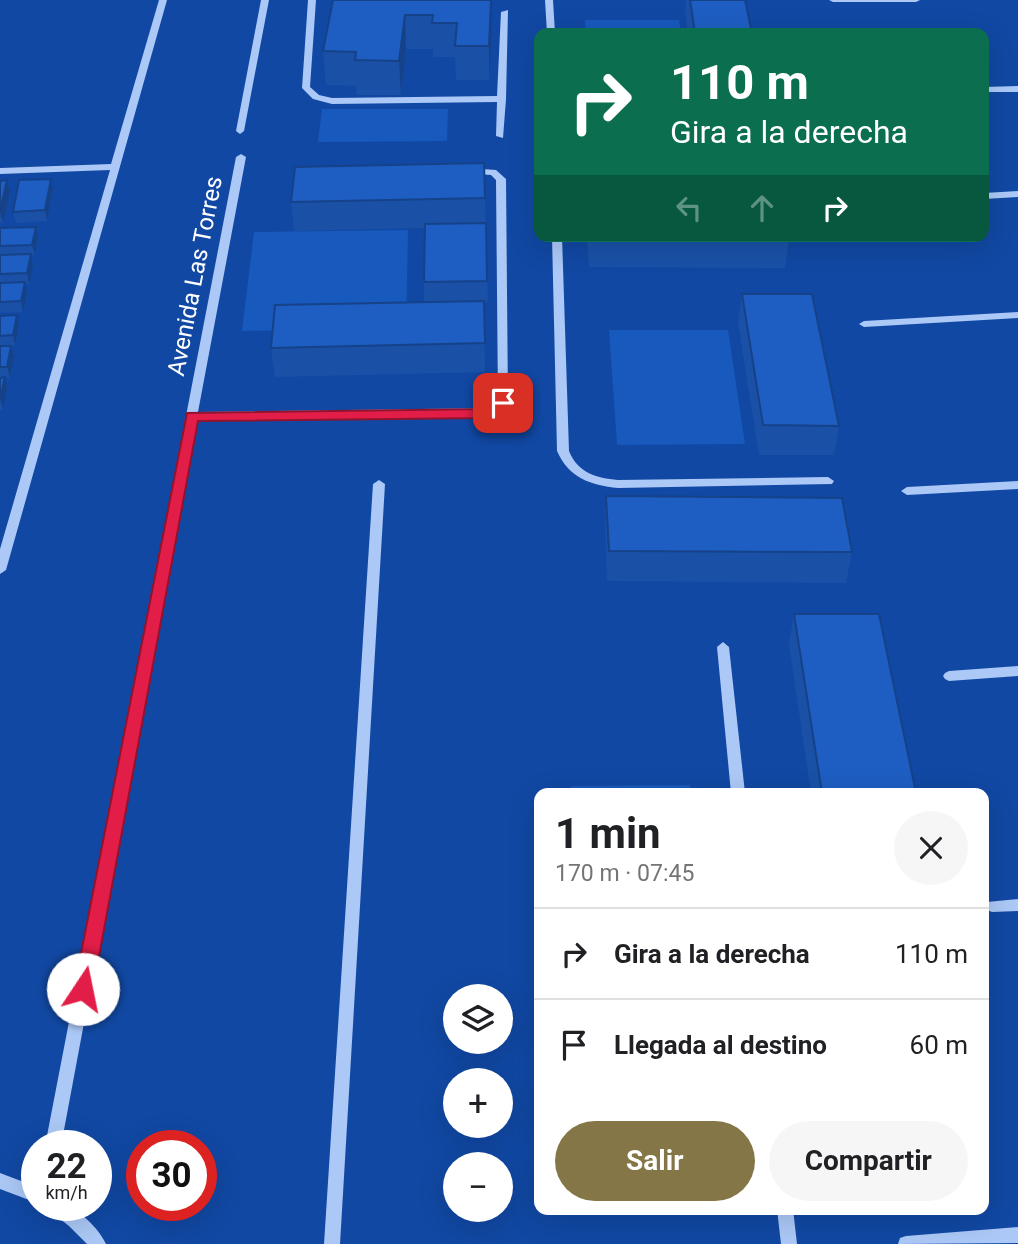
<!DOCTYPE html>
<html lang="es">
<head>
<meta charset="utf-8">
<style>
	body { margin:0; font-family:Roboto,sans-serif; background:#f6f6f6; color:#202124; height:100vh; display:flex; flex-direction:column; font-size:26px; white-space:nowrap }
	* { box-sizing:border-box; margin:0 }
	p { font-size:23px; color:#757577 }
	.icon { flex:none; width:38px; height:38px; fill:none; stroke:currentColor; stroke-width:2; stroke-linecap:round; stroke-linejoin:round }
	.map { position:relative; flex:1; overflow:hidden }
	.sheet { position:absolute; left:534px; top:788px; width:455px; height:427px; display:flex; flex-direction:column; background:#fff; border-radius:14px; box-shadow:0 7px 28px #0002 }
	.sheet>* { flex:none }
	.top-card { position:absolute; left:534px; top:28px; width:455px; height:214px; border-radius:14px; box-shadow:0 7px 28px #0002; background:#0b6e4f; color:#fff; overflow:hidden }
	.tools { position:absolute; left:443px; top:984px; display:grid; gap:14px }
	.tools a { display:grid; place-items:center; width:70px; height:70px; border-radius:50%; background:#fff; box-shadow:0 7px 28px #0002; font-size:35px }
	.speed { position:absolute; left:21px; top:1130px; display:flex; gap:14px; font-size:35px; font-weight:700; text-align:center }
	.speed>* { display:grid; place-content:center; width:91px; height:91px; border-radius:50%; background:#fff; box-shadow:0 7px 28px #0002; line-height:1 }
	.speed small { font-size:18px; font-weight:400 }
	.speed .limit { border:10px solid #d22; background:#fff; color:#111 }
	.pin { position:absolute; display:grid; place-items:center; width:60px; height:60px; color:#fff; margin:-30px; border-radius:14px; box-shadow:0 4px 10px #0006 }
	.me { position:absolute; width:77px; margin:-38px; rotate:11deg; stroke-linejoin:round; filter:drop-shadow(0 0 5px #0008) }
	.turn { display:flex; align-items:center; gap:24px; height:147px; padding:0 21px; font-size:32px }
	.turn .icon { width:91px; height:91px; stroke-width:2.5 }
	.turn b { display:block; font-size:49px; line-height:60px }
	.lanes { display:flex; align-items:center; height:66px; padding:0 21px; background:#0003; justify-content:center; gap:35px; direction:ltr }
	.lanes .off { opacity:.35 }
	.round { display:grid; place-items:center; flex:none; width:74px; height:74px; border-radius:37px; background:#f6f6f6 }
	.summary { display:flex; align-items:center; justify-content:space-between; height:119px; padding:0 21px }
	h1 { font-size:42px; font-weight:700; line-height:52px }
	.primary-button { display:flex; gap:14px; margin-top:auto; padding:14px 21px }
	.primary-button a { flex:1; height:80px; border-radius:42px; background:#847646; color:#fff; font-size:28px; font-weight:700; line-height:80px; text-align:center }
	.primary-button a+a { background:#f6f6f6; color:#202124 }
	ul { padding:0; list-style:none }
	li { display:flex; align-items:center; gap:21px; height:91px; padding:0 21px; border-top:2px solid #e0e0e0 }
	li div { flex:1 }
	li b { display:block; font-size:26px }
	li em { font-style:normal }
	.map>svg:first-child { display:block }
	.green { fill:#1859bd }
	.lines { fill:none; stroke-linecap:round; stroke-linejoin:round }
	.minor { fill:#abc8f6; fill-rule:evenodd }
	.wall { fill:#1a51a7 }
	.shaded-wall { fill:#154288 }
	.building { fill:#1e5ec2; stroke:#154288; stroke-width:2 }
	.route { fill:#e11d48; stroke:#92132f; stroke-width:2 }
	.labels { text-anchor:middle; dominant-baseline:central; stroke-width:7; stroke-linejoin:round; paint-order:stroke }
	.street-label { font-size:24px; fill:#fff; stroke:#1148a3 }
</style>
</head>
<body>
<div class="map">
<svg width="1018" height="1244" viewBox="0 0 1018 1244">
	<rect width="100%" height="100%" fill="#1148a3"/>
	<path class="green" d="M585 20H679L681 33H586Z
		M322 109H448L447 141 318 142Z
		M408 230 406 329 242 331 254 232Z
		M609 330H728L745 444 617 445Z
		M690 785 691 793H571V786Z"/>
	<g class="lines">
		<path class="minor" d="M159 0H167L6 570 0 574V549L110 170 0 174V168L111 164Z
			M261 0H269L244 131 240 134 236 131Z
			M308 0H316L310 87 319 95 332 98 497 96 501 12 508 10 506 99 503 138 496 136 497 102 332 104 313 99 302 88Z
			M545 0H553L555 33H547Z
			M829 0H920L916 2H833Z
			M1018 86V92H984V87Z
			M241 154 246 157 198 412 495 408 498 403 496 180 491 175 465 173 463 171 468 168 496 170 506 179 508 403 503 413 499 414 197 419 61 1146H45L236 157Z
			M1018 191V197L984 199V193Z
			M552 236H562L569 451C578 473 596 478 618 480L828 477 834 481 832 484 618 488C590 485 569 478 557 451Z
			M1018 312V318L864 327 859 324 864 321Z
			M379 480 385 484 340 1244H324L373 484Z
			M1018 481V489L907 495 901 491 907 487Z
			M723 642 729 647 745 793H731L717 647Z
			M1018 666V676L949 681 945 679 943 676 945 673 949 671Z
			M1018 899V911L992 912 987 910 985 906 987 902Z
			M0 1173 37 1187V1203L0 1189Z
			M48 1206C54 1206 64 1204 70 1207 83 1213 101 1232 106 1244H87L69 1226 50 1211Z
			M777 1209H793L797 1244H781Z
			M1018 1227V1243L898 1244 900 1238 906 1236Z"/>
	</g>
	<path class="wall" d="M333 0H492V30L489 80H456L455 57H433V49H406L401 95H357L356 86 326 85 323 51Z
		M686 0H745L752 33H688L685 13Z
		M51 179 53 189 47 221 16 223 13 212Z
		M7 180 10 191 3 223H0V181Z
		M485 198 488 302H484L485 372 275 377 271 348 424 302V282L425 228 294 231 291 202Z
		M0 228 38 237 35 255H31L33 265 29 284H25L27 293 23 312 0 313Z
		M587 236H789V239L785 268 589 267Z
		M742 294 839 426 834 455H759L738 323Z
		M17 315 19 326 15 346H11L14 356 10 378H5L7 388 3 410H0V316Z
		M606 496 852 552 846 583 607 581 605 526Z
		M794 614 916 793H811L789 644Z"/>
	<path class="shaded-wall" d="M492 0V30L489 80V46Z
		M405 15 406 49 401 95 399 61Z
		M51 179 53 189 47 221 45 210Z
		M7 180 10 191 3 223 0 212Z
		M36 227 38 237 35 255 32 245Z
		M31 254 33 265 29 284 27 273Z
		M25 282 27 293 23 312 21 301Z
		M17 315 19 326 15 346 13 335Z
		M11 346 14 356 10 378 7 367Z
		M5 377 7 388 3 410 0 399Z"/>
	<path class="building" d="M333 0H491L489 46H455L457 23H432L433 15H405L399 61 355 60 356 52 323 51Z
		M690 0H745L752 33H695Z
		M484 163 485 198 291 202 295 167Z
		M51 179 45 210 13 212 19 180Z
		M7 180 0 212V181Z
		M486 223 487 281 424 282 425 224Z
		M36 227 32 245 0 246V228Z
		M590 236H789V239L590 238Z
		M31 254 27 273 0 274V255Z
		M25 282 21 301 0 302V283Z
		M742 294H812L839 426 763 425Z
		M484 301 485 343 271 348 275 305Z
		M17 315 13 335 0 336V316Z
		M0 346H11L7 367H0Z
		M5 377 0 399V378Z
		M606 496 842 498 852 552 609 551Z
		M794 614H879L916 793H822Z"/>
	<path class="route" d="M503 398 510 403 504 414 486 418 198 421 93 989 90 995H77L74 989 187 413 486 409 493 407 498 400Z"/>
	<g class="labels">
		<g class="street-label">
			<text transform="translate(195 276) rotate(-79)">Avenida Las Torres</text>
		</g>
	</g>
</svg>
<div class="tools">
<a><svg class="icon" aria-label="layers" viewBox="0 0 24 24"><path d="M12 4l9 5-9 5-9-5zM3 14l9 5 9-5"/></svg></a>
<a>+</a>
<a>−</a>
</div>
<div class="speed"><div>22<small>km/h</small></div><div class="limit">30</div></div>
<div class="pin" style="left:503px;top:403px;background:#d93025"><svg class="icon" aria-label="arrive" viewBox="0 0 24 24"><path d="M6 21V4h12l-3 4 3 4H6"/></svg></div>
<svg class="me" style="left:83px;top:989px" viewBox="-20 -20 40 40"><circle r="19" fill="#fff"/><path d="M0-13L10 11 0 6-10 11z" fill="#e11d48"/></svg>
<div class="top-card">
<div class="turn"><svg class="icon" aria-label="right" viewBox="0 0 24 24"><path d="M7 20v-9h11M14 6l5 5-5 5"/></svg><div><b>110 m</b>Gira a la derecha</div></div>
<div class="lanes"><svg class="icon off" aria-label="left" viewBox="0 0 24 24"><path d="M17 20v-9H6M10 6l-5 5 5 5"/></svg><svg class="icon off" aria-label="ahead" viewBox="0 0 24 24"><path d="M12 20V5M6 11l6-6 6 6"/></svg><svg class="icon" aria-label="right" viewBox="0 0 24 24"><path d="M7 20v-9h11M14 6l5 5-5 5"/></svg></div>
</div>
<section class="sheet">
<div class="summary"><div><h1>1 min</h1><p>170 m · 07:45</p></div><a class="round"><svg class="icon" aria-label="close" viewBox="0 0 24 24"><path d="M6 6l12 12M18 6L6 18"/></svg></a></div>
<ul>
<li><svg class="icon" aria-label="right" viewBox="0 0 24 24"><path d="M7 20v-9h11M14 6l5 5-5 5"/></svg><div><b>Gira a la derecha</b></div><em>110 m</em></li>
<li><svg class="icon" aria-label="arrive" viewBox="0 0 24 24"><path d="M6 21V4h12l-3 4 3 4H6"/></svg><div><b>Llegada al destino</b></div><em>60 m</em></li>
</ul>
<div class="primary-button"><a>Salir</a><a>Compartir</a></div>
</section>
</div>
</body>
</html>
